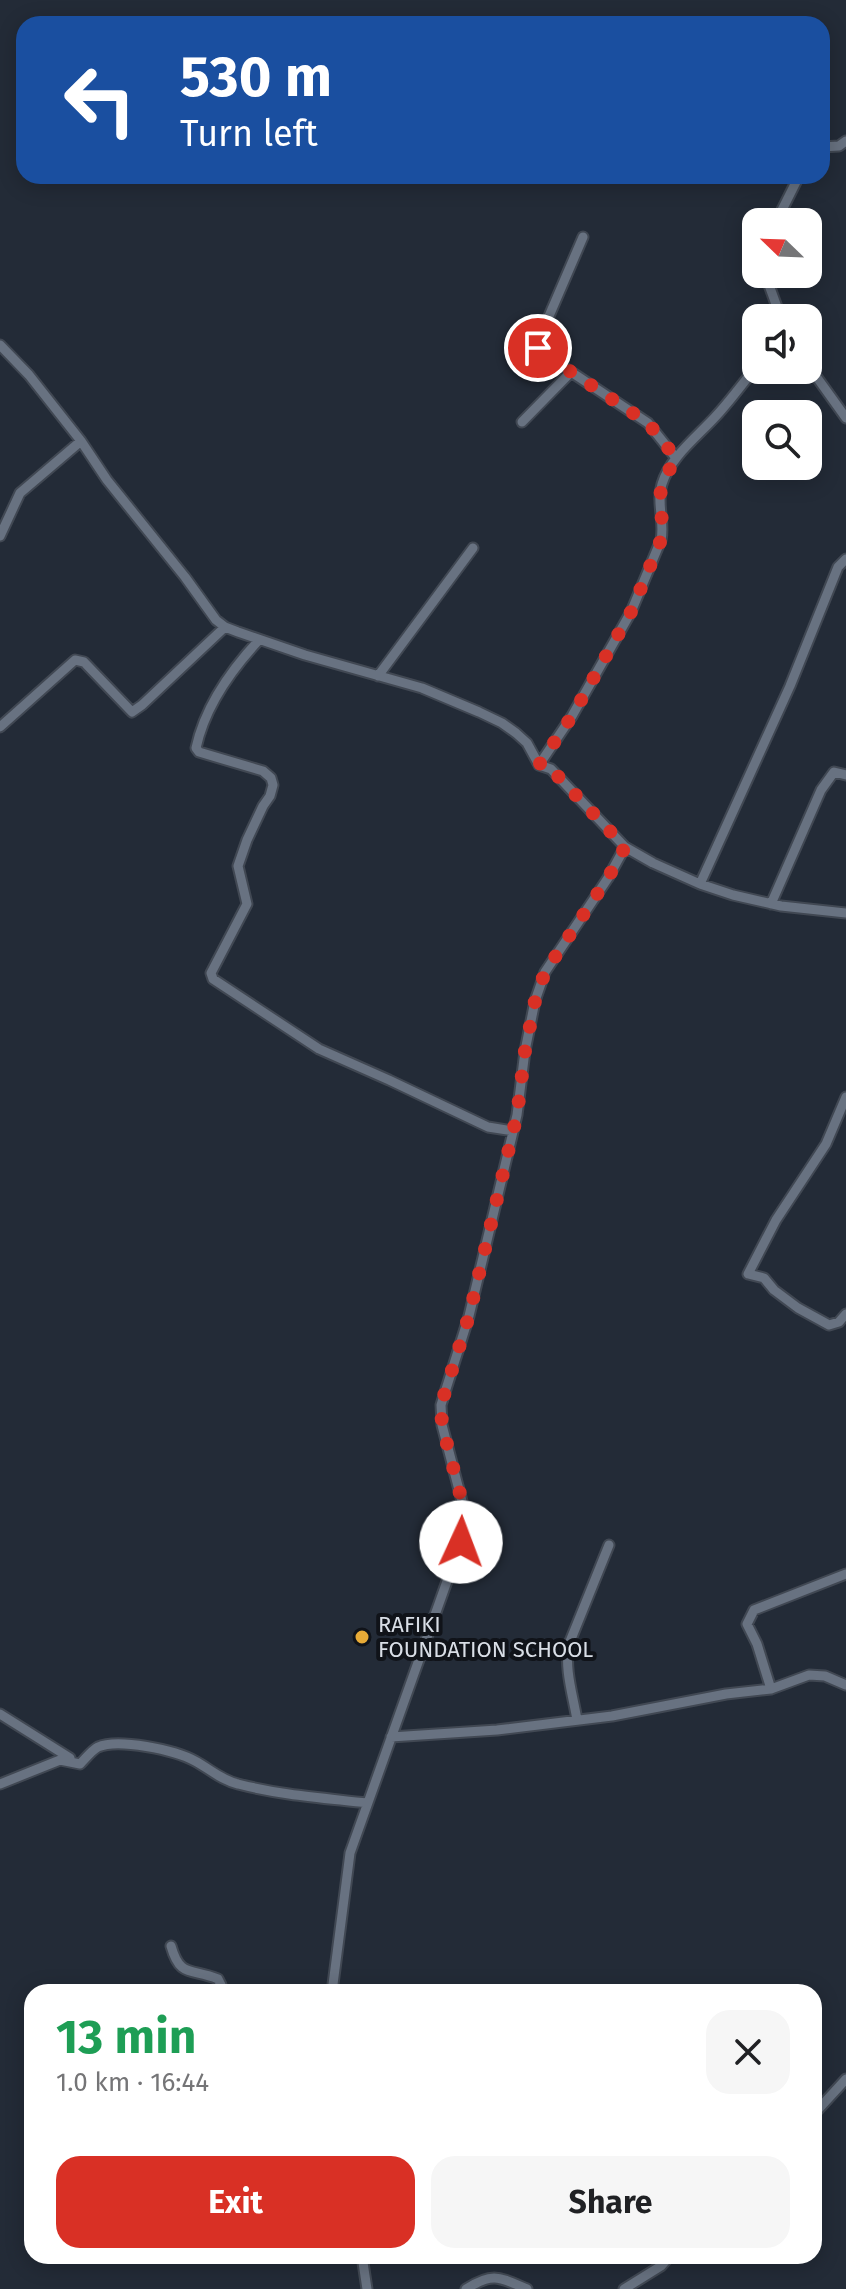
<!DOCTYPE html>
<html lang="en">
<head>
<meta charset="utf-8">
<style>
	body { margin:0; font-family:"Fira Sans",sans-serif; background:#f6f6f6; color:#202124; height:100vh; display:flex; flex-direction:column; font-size:30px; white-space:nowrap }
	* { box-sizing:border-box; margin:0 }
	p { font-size:26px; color:#757577 }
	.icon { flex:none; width:44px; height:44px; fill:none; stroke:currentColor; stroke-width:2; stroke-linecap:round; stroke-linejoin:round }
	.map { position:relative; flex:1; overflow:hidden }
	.side { position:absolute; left:24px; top:1984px; width:798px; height:280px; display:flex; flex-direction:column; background:#fff; border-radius:24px; box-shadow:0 4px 20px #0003 }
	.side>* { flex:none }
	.top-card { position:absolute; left:16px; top:16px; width:814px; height:168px; border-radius:24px; box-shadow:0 4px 20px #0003; background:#1a4fa0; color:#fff; overflow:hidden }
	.needle { width:52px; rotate:293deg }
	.controls { position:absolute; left:742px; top:208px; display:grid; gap:16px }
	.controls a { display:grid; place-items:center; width:80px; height:80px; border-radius:16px; background:#fff; box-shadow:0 4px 20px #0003; font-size:40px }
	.pin { position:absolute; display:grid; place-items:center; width:68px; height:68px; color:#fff; margin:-34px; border:4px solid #fff; border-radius:50%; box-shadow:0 2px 8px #0007 }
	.me { position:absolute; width:88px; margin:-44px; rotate:2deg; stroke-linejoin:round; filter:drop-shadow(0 0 6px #0008) }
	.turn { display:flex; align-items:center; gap:28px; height:168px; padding:0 32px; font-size:36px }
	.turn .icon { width:104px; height:104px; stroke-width:2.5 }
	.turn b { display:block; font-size:56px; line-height:68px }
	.round { display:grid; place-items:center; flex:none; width:84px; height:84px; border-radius:24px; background:#f6f6f6 }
	.overview { display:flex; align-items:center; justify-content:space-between; height:136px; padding:0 32px }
	h1 { font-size:48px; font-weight:700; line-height:60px; color:#1e9e55 }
	.primary-button { display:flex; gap:16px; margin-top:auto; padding:16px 32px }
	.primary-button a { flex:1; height:92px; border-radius:24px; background:#d93025; color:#fff; font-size:32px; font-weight:700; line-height:92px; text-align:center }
	.primary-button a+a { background:#f6f6f6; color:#202124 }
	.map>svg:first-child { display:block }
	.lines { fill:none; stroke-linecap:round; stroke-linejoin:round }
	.minor-casing { stroke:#414853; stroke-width:13 }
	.minor { stroke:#687281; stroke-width:9 }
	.route { stroke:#d93025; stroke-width:14; stroke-dasharray:0 25.2 }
	.poi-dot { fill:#e8ab37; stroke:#101319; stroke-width:3 }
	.labels { text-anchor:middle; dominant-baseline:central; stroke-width:8; stroke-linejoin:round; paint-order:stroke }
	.poi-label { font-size:22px; fill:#d9dee6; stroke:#101319; text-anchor:start }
</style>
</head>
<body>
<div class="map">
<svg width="846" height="2289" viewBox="0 0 846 2289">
	<rect width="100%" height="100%" fill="#232b37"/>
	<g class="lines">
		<defs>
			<path id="minor" d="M822 147 839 146 846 141
				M776 222 799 176
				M583 237 540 337 538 348 541 352 648 423 676 458
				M765 274 781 318
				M0 345 29 375 81 441 107 480 185 577 216 620 225 627 238 632 305 655 422 688 479 712 502 723 516 733 527 743 539 765 551 769 625 847 653 863 700 884 733 895 781 906 846 913
				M808 365 846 418
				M522 422 571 372
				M0 536 20 493 81 441
				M259 640C231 670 205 706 196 748L199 752 263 771 271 778 273 785 270 796 263 806 247 840 238 866 247 904 211 973 213 979 319 1049 389 1080 488 1127 513 1131
				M378 676 473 548
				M0 727 75 660 84 662 132 712 142 705 225 627
				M539 765 572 716 631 612 661 540C665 521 656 503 662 484 670 457 698 436 716 416 730 401 743 383 756 367
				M700 884 790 686 838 567 846 559
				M771 904 821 790 834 772 846 775
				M846 1097 826 1144 776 1220 748 1274 764 1278 774 1290 798 1308 829 1325 839 1322 846 1314
				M771 1689 757 1644 747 1624 754 1610 846 1574
				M0 1714 70 1758
				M577 1720C573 1695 564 1669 569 1644L609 1545
				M391 1737 497 1730 612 1716 726 1694 771 1689 809 1675 825 1676 846 1685
				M0 1784 60 1760 80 1764C85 1759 92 1750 98 1747 118 1738 175 1750 195 1761 210 1769 221 1780 238 1784 280 1795 324 1798 367 1803
				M171 1946C180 1978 191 1968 218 1979L221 1985 220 1992
				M332 1992 350 1853 461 1542 464 1525V1509L442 1425 441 1405 469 1316 517 1115 525 1051 535 1001 545 972 608 878 625 847
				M814 2114 846 2079
				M362 2256 367 2289
				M466 2289C493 2272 499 2277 527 2289
				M624 2289 661 2266 670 2256"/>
		</defs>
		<use href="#minor" class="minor-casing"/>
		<use href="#minor" class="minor"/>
	</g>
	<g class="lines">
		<path class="route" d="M461 1542 464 1525V1509L442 1425 441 1405 469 1316 517 1115 525 1051 535 1001 545 972 608 878 625 847 551 769 539 765 572 716 631 612 661 540C664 528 662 520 660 508 658 488 667 474 676 458L648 423 541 352 538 348"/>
	</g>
	<circle class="poi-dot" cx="362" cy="1637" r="8"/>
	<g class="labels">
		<g class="poi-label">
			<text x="378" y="1624">RAFIKI<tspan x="378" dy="25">FOUNDATION SCHOOL</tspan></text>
		</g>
	</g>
</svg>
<div class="controls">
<a><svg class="needle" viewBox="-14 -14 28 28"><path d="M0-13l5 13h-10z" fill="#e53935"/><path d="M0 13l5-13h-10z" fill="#757577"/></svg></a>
<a><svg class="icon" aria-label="sound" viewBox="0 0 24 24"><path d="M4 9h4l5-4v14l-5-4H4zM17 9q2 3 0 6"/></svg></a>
<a><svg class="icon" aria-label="search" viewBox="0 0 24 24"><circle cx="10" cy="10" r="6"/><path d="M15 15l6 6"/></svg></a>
</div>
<div class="pin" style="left:538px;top:348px;background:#d93025"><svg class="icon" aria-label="arrive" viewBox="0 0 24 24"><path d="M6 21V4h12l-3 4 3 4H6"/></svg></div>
<svg class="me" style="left:461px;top:1542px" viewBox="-20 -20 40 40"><circle r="19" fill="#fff"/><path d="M0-13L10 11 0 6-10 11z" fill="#d93025"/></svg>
<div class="top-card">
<div class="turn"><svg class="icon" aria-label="left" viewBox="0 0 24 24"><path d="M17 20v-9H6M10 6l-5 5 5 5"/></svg><div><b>530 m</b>Turn left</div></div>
</div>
<section class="side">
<div class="overview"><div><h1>13 min</h1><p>1.0 km · 16:44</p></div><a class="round"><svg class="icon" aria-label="close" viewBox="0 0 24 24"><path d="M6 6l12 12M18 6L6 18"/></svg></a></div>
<div class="primary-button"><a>Exit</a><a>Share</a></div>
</section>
</div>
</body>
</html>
